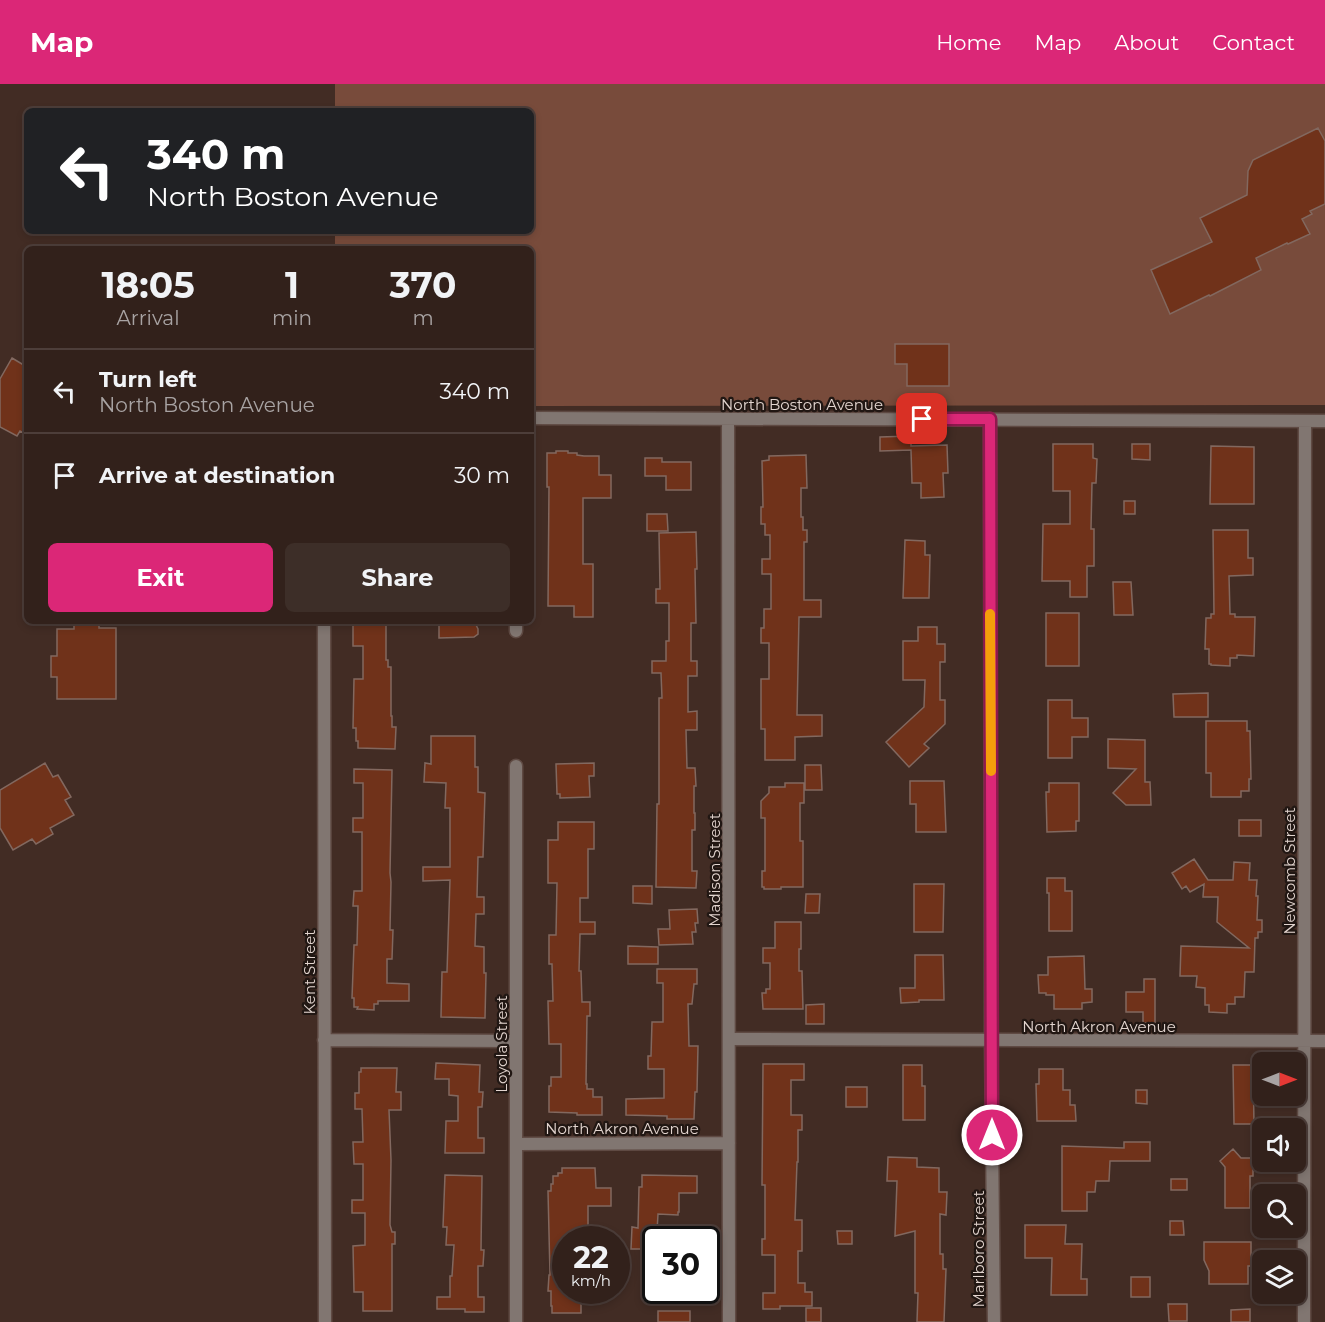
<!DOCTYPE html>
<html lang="en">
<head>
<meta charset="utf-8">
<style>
	body { margin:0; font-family:Montserrat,sans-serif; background:#3d2e28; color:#f1f3f6; height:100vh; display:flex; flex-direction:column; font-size:22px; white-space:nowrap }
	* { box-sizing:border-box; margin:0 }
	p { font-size:20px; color:#a8a3a3 }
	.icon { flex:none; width:33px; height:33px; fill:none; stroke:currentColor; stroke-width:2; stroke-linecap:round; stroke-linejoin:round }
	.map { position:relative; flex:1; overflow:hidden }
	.drawer { position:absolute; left:24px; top:162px; width:510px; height:378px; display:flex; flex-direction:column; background:#32211b; border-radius:9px; box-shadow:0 3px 9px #0003,0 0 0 2px #4d3e3a }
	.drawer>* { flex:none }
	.guide { position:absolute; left:24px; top:24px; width:510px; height:126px; border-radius:9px; box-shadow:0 3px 9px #0003,0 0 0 2px #4d3e3a; background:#202124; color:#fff; overflow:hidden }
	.needle { width:39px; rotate:90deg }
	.controls { position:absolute; left:1252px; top:968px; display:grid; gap:12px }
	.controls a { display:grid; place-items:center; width:54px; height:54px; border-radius:9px; background:#32211b; box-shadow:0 3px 9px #0003,0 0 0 2px #4d3e3a; font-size:30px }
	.speed { position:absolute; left:552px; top:1142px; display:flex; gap:12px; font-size:30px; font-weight:700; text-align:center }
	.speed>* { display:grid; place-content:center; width:78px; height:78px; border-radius:50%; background:#32211b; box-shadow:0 3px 9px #0003,0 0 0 2px #4d3e3a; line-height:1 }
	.speed small { font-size:15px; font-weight:400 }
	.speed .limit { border:3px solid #111; border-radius:9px; background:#fff; color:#111 }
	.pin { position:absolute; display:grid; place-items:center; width:51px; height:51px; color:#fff; margin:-26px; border-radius:12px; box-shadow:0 3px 9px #0006 }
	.me { position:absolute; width:66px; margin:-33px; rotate:0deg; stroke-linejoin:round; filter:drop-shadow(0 0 4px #0008) }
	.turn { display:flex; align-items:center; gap:21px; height:126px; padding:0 24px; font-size:27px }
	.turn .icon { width:78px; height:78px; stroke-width:2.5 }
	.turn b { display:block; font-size:42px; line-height:51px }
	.eta { display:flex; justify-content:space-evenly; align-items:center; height:102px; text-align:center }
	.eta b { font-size:36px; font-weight:700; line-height:42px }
	.action { display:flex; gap:12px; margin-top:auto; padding:12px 24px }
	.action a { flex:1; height:69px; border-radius:9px; background:#db2777; color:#fff; font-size:24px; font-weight:700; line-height:69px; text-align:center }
	.action a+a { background:#3d2e28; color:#f1f3f6 }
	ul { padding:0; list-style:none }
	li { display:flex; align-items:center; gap:18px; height:84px; padding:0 24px; border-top:2px solid #4d3e3a }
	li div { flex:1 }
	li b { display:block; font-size:22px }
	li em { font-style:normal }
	header { display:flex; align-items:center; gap:36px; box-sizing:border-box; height:84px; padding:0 30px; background:#db2777; color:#fff }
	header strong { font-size:28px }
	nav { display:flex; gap:33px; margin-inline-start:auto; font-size:21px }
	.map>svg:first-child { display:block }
	.green { fill:#784b3b }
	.building { fill:#70321a; stroke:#82685f; stroke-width:1.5 }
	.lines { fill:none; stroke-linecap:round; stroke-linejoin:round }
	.street-casing { stroke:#5f4a43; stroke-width:15 }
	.street { stroke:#817671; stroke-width:12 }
	.route-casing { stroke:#8e194d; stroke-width:15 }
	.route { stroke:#db2777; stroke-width:10 }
	.slow { stroke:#f59e0b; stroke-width:10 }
	.labels { text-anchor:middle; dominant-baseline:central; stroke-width:4.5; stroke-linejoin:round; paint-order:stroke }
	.street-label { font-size:15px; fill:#e3d5cf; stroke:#211713 }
</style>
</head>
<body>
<header>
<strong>Map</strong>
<nav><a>Home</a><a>Map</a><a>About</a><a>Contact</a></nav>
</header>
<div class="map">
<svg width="1325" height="1238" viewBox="0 0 1325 1238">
	<rect width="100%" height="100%" fill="#422c24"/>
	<path class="green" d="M335 0H1325V321L531 322V165H335V147H531V27H335Z"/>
	<path class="building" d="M1318 44 1325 57V120L1310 127 1312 130 1302 135 1310 150 1288 160 1287 159 1256 174 1261 186 1210 212 1209 211 1170 230 1151 186 1212 158 1200 134 1247 111 1248 87 1253 76Z
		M895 260H949V302H907V280H895Z
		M12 274 27 283V351L20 347 17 352 0 343V295Z
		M911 352V362L947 361 948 389H943L944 413 921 414V399H912L911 366 880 367V353Z
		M1053 360H1093V374L1097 375 1096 399H1092L1091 445H1094V482H1087V513H1070V497H1042L1043 440H1070V407H1053Z
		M1132 360H1150V376L1132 375Z
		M1211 362 1254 363V420H1210Z
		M556 367H568V369H577V371L584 372H599V391H611V414H583V480H593V533H574V522H548L549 403H547V369H556Z
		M806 371 807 404H801V433H803V446H807V458H804V516H821V533H799L797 631H822V652L795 653V676H765V645H761V595H769V559H761V544H764V525H771V490H762V475H770V451H765V440H761V423H763L762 377 769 376V372Z
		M645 374H662V378H691V406H666V392H645Z
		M1124 417H1135V430H1124Z
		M647 430H667L668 447H647Z
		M1213 446H1248V474H1253V491L1229 492 1230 530H1235V533H1255L1254 572 1237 571V574H1230V582L1211 581V580H1209V565H1205L1206 534H1211V530H1214Z
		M696 448 697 485H695L696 539H691V577H697V592H688V628L697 627V646H686L687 684H695L696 702H694V729H695V746H692V787H697L696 804 656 803 657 720H659V614H662L661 589H652V577H666V557H669V519H656V505H660L659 449Z
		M905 456 925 457V471H930L929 514H903Z
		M1113 498H1131L1133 531H1114Z
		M1046 529H1079V582H1046Z
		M353 537H386V576H388V583H391V632H392V643H396L395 665 358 664V657H356V644H353L354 595H363V562H353Z
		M439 537H474L478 545V550L474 553 439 554Z
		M74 538H99V544H116V615H57V593H51V572H57V545H74Z
		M918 543H937V560H945V578H940V616H945V640L924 660 929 664 909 683 886 658 924 623 925 596H903V557H918Z
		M1208 609V633H1174L1173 610Z
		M1048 616H1072V634H1088V653H1072V674H1048Z
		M1206 637H1247V647H1250L1251 695H1249V707H1241V713H1211V689H1206Z
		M431 652H475V683H478V708L485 709 483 773H478L477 813H484V830H476L475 862 484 863V889H486L485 934 441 933 442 888H447L450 796 423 797V783H450V724H445L446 699 424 698 425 679 431 680Z
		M1108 655 1145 656V698H1150L1151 721H1126L1113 709 1136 685 1108 684Z
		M45 679 53 693 58 691 71 713 65 716 74 731 50 744 53 750 36 760 32 755 13 766 0 744V706Z
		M594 679V692H589L590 713 560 714V710H557L556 680Z
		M805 681H821L822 706H805Z
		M354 685 392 686 390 789 391 798 390 846H393L392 875H387V899L409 900V917H378V920H374V926L357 925 358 923H354V914H352L354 861H357L358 822H353L354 807H362V748H353V734H363V699H354Z
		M910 697H944L946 748H916V720H910Z
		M785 699H804V719H800V757H803V803H781V805H764V803H762V787H765V734H761V717L769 709V703H785Z
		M1049 699H1079V737H1076V747L1047 748 1046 708H1049Z
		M1239 736H1261V752H1239Z
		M558 738H594V765H588V814H580V838H595V850H580L579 887H581L582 918H590V932H587L586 1000H587V1005H593V1013H602V1031H577V1029L549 1028V1002H551V993H561V960H549L548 917H553L552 880H549V851H556L557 799H548V756H558Z
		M1194 775 1208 796H1233L1234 778 1250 779 1249 796H1257L1256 812H1258L1257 836H1262V848H1258V854H1255L1254 888H1245L1244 913H1235V920H1227V929L1209 928V921H1205V904L1196 903 1197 892H1180L1181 862 1249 864 1217 838 1218 813H1203L1204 800 1190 808 1186 802 1182 805 1172 789Z
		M1047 794H1065V807H1072V847H1049V809H1047Z
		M914 800H944L943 848H914Z
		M633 802H652V820L633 819Z
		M806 810H820L819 829H805Z
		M697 825 698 839H695L696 848H692L693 860 659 861 658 845H670L669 826Z
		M775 838H801V865H799V887H802L803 925H763L762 909H766V905H770V879H763V864H775Z
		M628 862 658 863V880H628Z
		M915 871H943L944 916H919V918L901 919 900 904H915Z
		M1084 872 1085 905H1092V918L1082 919V925H1054V911H1046V909H1039L1038 891H1048V873Z
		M657 885H697V900H694L692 920H688L689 962H698L697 1008H695L694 1035H667V1032L626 1031V1015L664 1014V985H648V972H651L652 938H663V899H657Z
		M1144 895H1155V939H1143V928H1126V908H1144Z
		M824 920V940H806V921Z
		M436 979 480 981 479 1008H483L482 1023H478V1054H484V1069H445L446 1037H458V1012L449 1011V995H435Z
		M763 980H804V996H791V1031H802V1046H798V1078H797L795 1136H802V1167H798V1199H805V1208H812V1222H780V1225H763V1209H775V1171H762V1155H765V1101H762Z
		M903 981H922V1002H925V1036H903Z
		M1233 981H1253L1254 1040H1234Z
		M361 984H397L396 1008H401V1026H389L391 1076 390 1141 392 1148H395V1160H392V1227H363V1208H354L353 1162 365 1161V1129H352V1116H363V1080H354L353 1058H363L362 1025H355V1009H359V988H361Z
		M1039 985H1063V1006H1070V1021H1075L1076 1037H1037L1036 1000H1039Z
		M846 1003H867V1023H846Z
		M1136 1006H1147V1020L1136 1019Z
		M1124 1058H1150V1077H1110L1109 1097H1096L1095 1108H1087V1127H1062V1062L1124 1064Z
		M1233 1065 1241 1074H1253V1092H1250V1124H1225V1083L1220 1077Z
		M888 1073 917 1074V1083L939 1084V1108H947L946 1131 940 1130V1170H943V1185H946L944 1238H917L918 1209H915V1147L895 1152 897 1097H887Z
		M562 1084H595L596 1104H611V1122H588V1155H566V1206H581V1229H552V1222H551V1207H548L549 1191H550L548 1107H551V1100H553V1092H558V1089H562Z
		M445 1091 482 1092 481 1166H484L483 1182H478V1213H484V1228H465V1225H437V1213H450V1192H452L454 1161H446L447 1143H443Z
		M642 1091 697 1092V1109H679V1128H678V1131L658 1130 656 1165H631L632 1143 638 1144 639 1103H642Z
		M1171 1095H1187V1106H1171Z
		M1170 1137H1183L1184 1151H1170Z
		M1025 1141H1066L1065 1160H1082L1081 1195H1087V1211H1051L1052 1174H1025Z
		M837 1147H852V1160H838Z
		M1204 1158H1251V1182H1248V1200H1209V1187L1204 1176Z
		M1131 1193H1150V1213H1131Z
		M1168 1220H1187V1237H1169Z
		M806 1224H821V1238H806Z
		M1250 1225V1238H1231V1226Z
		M658 1227H690V1238H658Z"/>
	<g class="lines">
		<defs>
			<path id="street" d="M531 334 1325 337
				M728 335 729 1238
				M990 335 991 957 994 1238
				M324 537 325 1238
				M516 537V547
				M516 682V1238
				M729 955 1325 957
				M324 956 515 957
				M516 1060 729 1059
				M1304 1238 1305 337"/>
		</defs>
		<use href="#street" class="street-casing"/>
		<use href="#street" class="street"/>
	</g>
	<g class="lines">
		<defs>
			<path id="route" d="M922 335H990L992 1051"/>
		</defs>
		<use href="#route" class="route-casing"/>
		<use href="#route" class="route"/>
		<path class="slow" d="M990 530 991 687"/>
	</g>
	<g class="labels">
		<g class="street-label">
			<text x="802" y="320">North Boston Avenue</text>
			<text transform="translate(714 786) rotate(-90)">Madison Street</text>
			<text transform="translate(1289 787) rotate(-90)">Newcomb Street</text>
			<text transform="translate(309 888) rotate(-90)">Kent Street</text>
			<text x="1099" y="942">North Akron Avenue</text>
			<text transform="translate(501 960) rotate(-90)">Loyola Street</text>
			<text x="622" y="1044">North Akron Avenue</text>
			<text transform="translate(978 1165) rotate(-90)">Marlboro Street</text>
		</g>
	</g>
</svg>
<div class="controls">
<a><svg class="needle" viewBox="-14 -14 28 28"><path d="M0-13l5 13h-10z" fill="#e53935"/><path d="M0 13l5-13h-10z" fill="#a8a3a3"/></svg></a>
<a><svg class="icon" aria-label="sound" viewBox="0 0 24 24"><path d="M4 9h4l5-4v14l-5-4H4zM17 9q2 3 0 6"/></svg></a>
<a><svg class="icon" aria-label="search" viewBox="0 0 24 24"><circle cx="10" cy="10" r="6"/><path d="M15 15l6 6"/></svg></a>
<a><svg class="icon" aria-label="layers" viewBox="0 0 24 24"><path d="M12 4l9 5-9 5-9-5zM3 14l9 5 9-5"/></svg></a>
</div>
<div class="speed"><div>22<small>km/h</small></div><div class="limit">30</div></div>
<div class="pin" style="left:922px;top:335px;background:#d93025"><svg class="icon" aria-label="arrive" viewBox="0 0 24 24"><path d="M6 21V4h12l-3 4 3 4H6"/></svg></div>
<svg class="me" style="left:992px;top:1051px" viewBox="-20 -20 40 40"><circle r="17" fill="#db2777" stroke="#fff" stroke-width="3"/><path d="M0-11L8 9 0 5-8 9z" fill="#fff"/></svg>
<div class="guide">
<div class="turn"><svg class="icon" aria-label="left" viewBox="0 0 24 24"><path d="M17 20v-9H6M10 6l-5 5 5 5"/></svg><div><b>340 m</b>North Boston Avenue</div></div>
</div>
<section class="drawer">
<div class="eta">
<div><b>18:05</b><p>Arrival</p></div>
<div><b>1</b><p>min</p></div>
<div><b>370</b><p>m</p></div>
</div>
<ul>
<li><svg class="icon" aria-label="left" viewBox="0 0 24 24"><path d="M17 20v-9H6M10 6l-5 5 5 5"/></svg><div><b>Turn left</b><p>North Boston Avenue</p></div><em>340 m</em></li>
<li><svg class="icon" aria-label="arrive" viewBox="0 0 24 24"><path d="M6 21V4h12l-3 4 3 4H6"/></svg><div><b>Arrive at destination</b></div><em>30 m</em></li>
</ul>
<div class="action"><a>Exit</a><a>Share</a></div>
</section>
</div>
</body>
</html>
